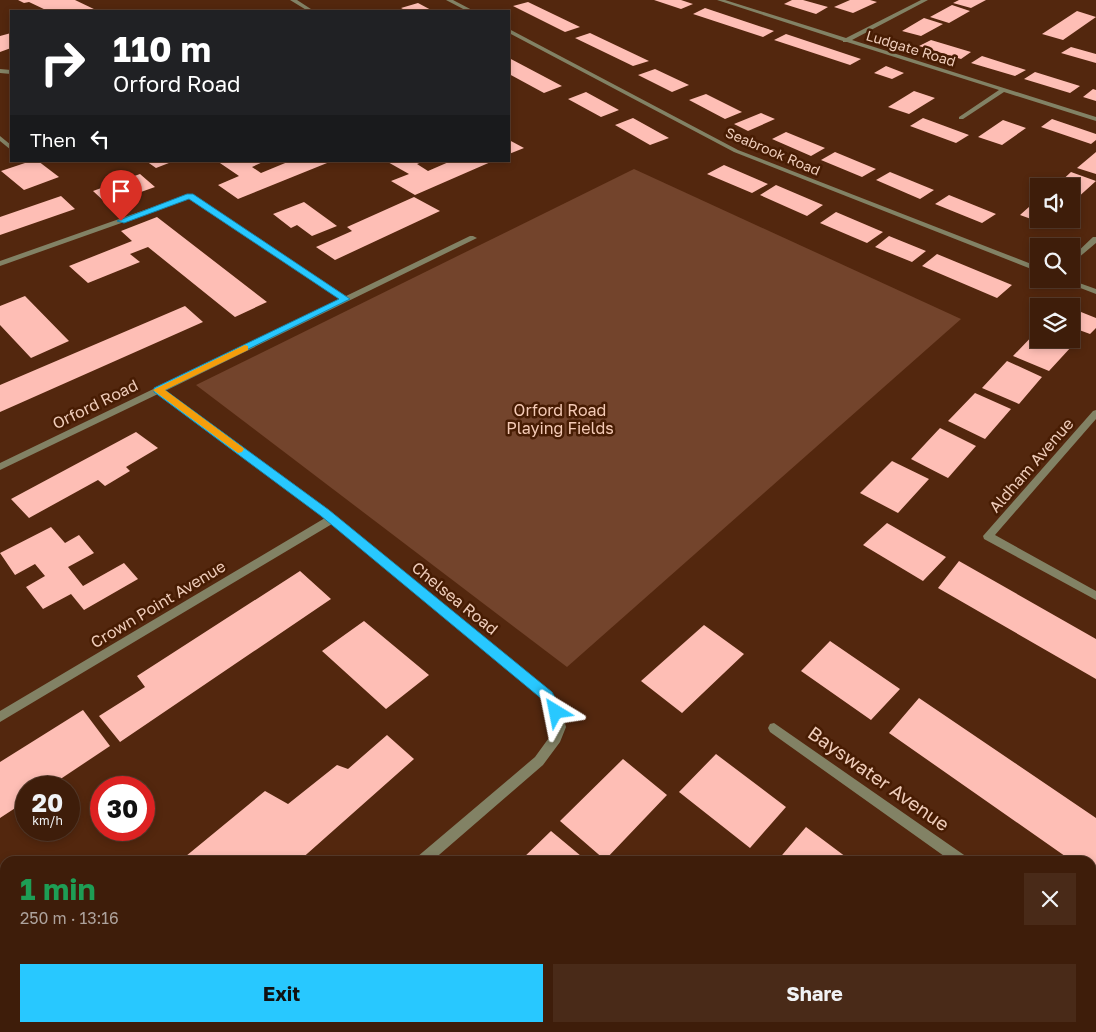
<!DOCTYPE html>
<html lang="en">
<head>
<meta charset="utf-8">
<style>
	body { margin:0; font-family:"Golos Text",sans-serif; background:#492a18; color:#f1f3f6; height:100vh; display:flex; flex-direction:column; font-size:19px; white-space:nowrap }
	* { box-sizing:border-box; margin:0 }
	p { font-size:16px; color:#ada29c }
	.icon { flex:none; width:28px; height:28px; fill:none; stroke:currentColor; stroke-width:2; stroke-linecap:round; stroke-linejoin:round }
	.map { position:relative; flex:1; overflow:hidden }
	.side { position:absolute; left:0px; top:856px; width:1096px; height:176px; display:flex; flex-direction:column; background:#3e1d0a; border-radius:15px 15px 0 0; box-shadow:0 2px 8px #0003,0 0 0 1px #573b2b }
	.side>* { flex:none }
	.top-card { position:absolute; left:10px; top:10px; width:500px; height:152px; border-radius:0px; box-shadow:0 2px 8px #0003,0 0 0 1px #573b2b; background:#202124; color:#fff; overflow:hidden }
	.tools { position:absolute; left:1030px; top:178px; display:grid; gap:10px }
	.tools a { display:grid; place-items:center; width:50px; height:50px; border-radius:0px; background:#3e1d0a; box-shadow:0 2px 8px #0003,0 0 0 1px #573b2b; font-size:25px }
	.speed { position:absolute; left:15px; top:776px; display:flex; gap:10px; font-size:25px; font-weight:700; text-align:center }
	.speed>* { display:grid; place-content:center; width:65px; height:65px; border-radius:50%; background:#3e1d0a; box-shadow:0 2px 8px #0003,0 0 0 1px #573b2b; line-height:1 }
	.speed small { font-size:12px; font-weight:400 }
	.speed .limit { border:8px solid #d22; background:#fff; color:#111 }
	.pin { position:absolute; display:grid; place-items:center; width:42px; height:42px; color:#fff; margin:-51px -21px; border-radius:50% 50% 50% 0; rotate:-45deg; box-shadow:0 0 5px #0007 }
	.pin .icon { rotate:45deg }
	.me { position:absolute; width:55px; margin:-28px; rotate:325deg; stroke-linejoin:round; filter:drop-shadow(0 0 4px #0008) }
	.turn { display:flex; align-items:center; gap:18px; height:105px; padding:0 20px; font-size:22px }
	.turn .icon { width:65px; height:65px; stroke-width:2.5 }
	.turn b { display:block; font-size:35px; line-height:42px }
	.then { display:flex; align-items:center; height:48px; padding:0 20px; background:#0003; gap:10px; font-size:19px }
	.round { display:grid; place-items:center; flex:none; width:52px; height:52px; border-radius:0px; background:#492a18 }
	.summary { display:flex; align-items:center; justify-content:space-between; height:85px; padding:0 20px }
	h1 { font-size:30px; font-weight:700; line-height:38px; color:#1e9e55 }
	.cta { display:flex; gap:10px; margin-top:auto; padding:10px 20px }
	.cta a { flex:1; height:58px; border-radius:0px; background:#28c8ff; color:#111; font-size:20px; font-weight:700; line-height:58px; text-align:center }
	.cta a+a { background:#492a18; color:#f1f3f6 }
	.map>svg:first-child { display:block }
	.green { fill:#73442c }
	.building { fill:#febeb5 }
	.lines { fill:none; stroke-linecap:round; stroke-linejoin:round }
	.lane { fill:#828265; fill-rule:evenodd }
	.street { fill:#828265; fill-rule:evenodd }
	.route { fill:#28c8ff; stroke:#1a82a6 }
	.slow { fill:#f59e0b }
	.labels { text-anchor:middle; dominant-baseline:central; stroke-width:5; stroke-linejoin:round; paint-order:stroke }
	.far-street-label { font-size:14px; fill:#efccba; stroke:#471c03 }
	.street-label { font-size:16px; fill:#efccba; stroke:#471c03 }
	.park-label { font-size:16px; fill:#f4cab6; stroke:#471c03 }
	.near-street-label { font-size:19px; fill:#efccba; stroke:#471c03 }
</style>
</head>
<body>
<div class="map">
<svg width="1096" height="1032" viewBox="0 0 1096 1032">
	<rect width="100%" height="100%" fill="#53270e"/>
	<path class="green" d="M634 169 961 319 567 667 196 385Z"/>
	<path class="building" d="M18 0H75L98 11H48L29 2 24 3Z
		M654 0H681L693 4 681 9Z
		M792 0H803L828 7 816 14 784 4Z
		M850 0H870L877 2 853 13 834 7Z
		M959 0H986L971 8 953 3Z
		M528 2 580 27 565 32 513 6Z
		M418 3 433 11H407L401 8Z
		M952 5 970 11 949 23 930 17Z
		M705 8 774 31 763 37 693 14Z
		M1077 11 1096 17 1063 40 1042 34Z
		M924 18 943 24 921 36 902 31Z
		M11 33V48L0 52V36Z
		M590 33 649 61 633 66 575 38Z
		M786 34 861 59 850 65 774 40Z
		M931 40 971 52 961 59 919 46Z
		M1071 47 1096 54V63L1061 53Z
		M982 56 1026 70 1015 76 971 63Z
		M509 58 562 86 544 93 509 74Z
		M886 66 904 73 892 79 874 73Z
		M655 69 689 85 672 92 638 75Z
		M1035 72 1080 86 1070 93 1024 79Z
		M1093 89 1096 90V101L1083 97Z
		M914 91 935 98 909 114 888 107Z
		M586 92 619 110 601 117 568 99Z
		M706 94 742 112 725 119 689 100Z
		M761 113 775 119 748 131 734 124Z
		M633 118 669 138 650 145 615 125Z
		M923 118 969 135 956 143 910 126Z
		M1052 119 1096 134V140L1091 144 1041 127Z
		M1003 120 1026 128 1002 145 978 137Z
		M786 132 825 148 811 156 772 139Z
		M509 140 524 148 509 154Z
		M835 152 876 169 862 177 821 160Z
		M1096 152V174L1077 168Z
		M31 161H38L59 177 24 190 1 171Z
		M146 161H174L156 168Z
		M217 161H265L252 167 261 173 290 161H332L238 199 218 185 239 176Z
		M386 161H424L417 164 428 171 451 161H493L415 195 391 181 409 174Z
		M724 165 768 184 752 193 707 174Z
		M890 172 934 190 920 199 876 180Z
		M1071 172 1096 181 1075 200 1071 198V186H1056Z
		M140 174 155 187 107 204 93 191Z
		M776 185 823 205 807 216 760 195Z
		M949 195 996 214 982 223 935 204Z
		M61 196 75 209 0 235V217Z
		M414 197 440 211 335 260 316 247 352 231 347 227Z
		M1039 198V219H1051L1045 224 1020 215Z
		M304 202 337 226 312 236 297 225 291 228 273 214Z
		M836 212 883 232 867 243 820 223Z
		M157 217 267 302 235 317 148 247 130 254 140 262 88 283 69 266 132 241 121 231Z
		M889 236 926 251 912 262 875 247Z
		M937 254 1012 285 997 298 922 266Z
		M25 296 69 341 31 358 0 325V306Z
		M1050 299 1067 306H1043Z
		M185 306 203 322 0 412V385Z
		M1071 308 1096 318V328L1090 334 1071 327Z
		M1037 331 1039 332V339H1055L1072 346 1049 371 1013 356Z
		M1007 361 1042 377 1019 404 982 388Z
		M975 393 1011 409 985 439 948 421Z
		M940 428 976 446 948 478 911 459Z
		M136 432 158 448 126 467 130 471 105 486 98 480 29 518 11 499Z
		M892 461 929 479 898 513 860 493Z
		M887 523 946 557 923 581 863 545Z
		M51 527 65 543 79 535 94 553 68 567 83 586 124 563 138 579 84 610 71 594 43 609 26 587 45 576 35 564 15 575 0 553Z
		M959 561 1096 639V679L938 588Z
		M300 571 331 599 120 742 99 716 145 687 137 676Z
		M364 621 429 675 386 709 322 651Z
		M704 625 744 654 682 713 641 681Z
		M830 641 900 689 871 720 801 671Z
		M919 698 1096 818V878L1091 875V861H1072L889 733Z
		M83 710 110 746 47 788H26V801L0 818V762Z
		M387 735 414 759 299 861H180L265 791 288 804 337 765 348 769Z
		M716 754 786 807 750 848 679 792Z
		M623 759 667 795 605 860 560 821Z
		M806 827 846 857 842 861H777Z
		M551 831 587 861H520Z
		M5 1005V1028H112L107 1032H0V1009Z
		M341 1028H379L384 1032H337Z
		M407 1028H446L442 1032H412Z
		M967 1028H1014L1012 1032H972Z
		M1045 1028H1072L1078 1032H1042Z"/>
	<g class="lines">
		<path class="lane" d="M0 69 11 70V74L0 73Z"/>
		<path class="street" d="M290 0H297L314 11H308Z
			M446 0H453L474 11H467Z
			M717 0H725L846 38 921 0H928L852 40 1096 117V121L1004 92 963 119H959V117L999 90 847 42H843V41Z
			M509 29 738 150 1039 267V272L734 152 509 33Z
			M0 136 11 145V150L0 141Z
			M190 194 346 296 470 236H473L477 238 165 391 329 510 552 693 562 712 566 727 560 742 543 765 432 861H415L417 857 535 757 551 735 554 727 550 712 544 699 332 524 0 722V711L325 518 158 394 0 470V463L340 299 189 199 0 266V261Z
			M1093 237H1096V243L1071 264V258Z
			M1057 279H1068L1096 289V294Z
			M1096 410V419L995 535 1096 591V600L984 539 983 536 1093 411Z
			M774 723 967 857 969 861H951L770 732 768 728 770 724Z
			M1091 946 1096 948V963L1091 961Z
			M217 1028H235L234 1032H216Z"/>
	</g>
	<path class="route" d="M187 194H193L350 299 165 390 329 510 552 692 563 712 561 716 556 718 552 716 543 700 321 516 154 392V388L339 299 189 199 124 223 117 221Z"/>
	<path class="slow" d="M245 345 248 346V350L165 390 242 447 244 449 242 452 238 453 153 390Z"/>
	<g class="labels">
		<g class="far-street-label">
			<text transform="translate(911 48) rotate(17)">Ludgate Road</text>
			<text transform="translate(773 151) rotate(23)">Seabrook Road</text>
		</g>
		<g class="street-label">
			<text transform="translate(95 404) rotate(-26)">Orford Road</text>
			<text transform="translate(1031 465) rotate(-49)">Aldham Avenue</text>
			<text transform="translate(455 598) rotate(39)">Chelsea Road</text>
			<text transform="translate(158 604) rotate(-31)">Crown Point Avenue</text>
		</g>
		<g class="park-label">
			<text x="560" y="410">Orford Road<tspan x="560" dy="18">Playing Fields</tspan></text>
		</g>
		<g class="near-street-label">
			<text transform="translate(879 778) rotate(35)">Bayswater Avenue</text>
		</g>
	</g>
</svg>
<div class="tools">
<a><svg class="icon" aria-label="sound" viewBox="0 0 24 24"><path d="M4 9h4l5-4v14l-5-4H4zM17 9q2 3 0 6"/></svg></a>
<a><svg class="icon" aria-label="search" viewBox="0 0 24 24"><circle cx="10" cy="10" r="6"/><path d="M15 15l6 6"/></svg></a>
<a><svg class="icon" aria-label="layers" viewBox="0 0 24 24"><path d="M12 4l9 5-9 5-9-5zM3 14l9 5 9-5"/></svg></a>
</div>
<div class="speed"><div>20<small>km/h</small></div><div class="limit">30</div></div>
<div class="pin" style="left:121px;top:221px;background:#d93025"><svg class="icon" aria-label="arrive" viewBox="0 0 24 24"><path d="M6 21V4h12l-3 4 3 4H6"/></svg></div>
<svg class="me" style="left:556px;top:712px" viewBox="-20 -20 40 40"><path d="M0-17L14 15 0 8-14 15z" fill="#28c8ff" stroke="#fff" stroke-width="4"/></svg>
<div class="top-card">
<div class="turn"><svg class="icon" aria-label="right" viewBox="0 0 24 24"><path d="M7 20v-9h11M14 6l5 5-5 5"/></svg><div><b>110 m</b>Orford Road</div></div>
<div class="then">Then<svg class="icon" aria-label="left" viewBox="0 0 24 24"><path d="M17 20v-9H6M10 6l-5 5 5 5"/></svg></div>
</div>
<section class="side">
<div class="summary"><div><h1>1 min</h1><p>250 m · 13:16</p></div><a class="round"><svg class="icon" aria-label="close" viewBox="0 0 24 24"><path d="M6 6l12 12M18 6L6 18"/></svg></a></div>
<div class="cta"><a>Exit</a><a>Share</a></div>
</section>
</div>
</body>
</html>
